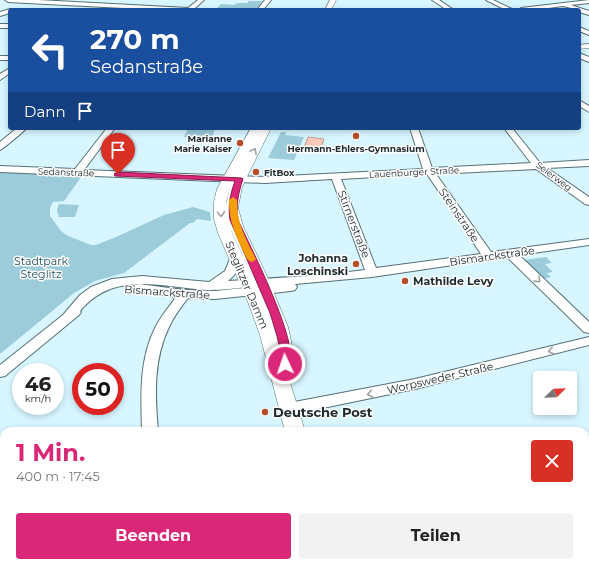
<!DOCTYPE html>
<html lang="de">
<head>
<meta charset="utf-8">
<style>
	body { margin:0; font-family:Montserrat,sans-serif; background:#f2f2f2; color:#222; height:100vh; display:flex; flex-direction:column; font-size:15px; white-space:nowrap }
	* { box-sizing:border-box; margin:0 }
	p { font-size:13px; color:#767676 }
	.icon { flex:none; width:22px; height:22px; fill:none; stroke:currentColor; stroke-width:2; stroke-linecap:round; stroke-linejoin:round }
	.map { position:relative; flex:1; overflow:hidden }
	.side { position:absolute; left:0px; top:427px; width:589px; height:140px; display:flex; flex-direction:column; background:#fff; border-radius:12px 12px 0 0; box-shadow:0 2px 6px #0003 }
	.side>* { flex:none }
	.guide { position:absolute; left:8px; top:8px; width:573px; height:122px; border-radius:4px; box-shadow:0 2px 6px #0003; background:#1a4fa0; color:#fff; overflow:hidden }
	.needle { width:26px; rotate:67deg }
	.controls { position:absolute; left:533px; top:371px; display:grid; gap:8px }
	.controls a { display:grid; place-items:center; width:44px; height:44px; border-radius:4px; background:#fff; box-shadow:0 2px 6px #0003; font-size:20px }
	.speed { position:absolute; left:12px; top:363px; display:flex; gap:8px; font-size:20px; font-weight:700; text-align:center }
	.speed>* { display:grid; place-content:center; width:52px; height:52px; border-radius:50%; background:#fff; box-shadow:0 2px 6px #0003; line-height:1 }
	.speed small { font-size:10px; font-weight:400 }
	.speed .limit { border:6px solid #d22; background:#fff; color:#111 }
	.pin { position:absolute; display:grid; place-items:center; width:34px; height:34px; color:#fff; margin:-41px -17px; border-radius:50% 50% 50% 0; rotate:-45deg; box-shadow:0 0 4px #0007 }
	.pin .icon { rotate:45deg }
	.me { position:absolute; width:44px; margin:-22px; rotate:357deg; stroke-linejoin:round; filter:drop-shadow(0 0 3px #0008) }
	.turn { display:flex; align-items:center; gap:14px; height:84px; padding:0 16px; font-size:18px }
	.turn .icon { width:52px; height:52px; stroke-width:2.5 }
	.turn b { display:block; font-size:28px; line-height:34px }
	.then { display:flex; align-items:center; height:38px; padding:0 16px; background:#0003; gap:8px; font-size:15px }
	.round { display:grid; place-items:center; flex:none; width:42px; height:42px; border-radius:4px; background:#f2f2f2 }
	.summary { display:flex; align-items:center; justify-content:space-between; height:68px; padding:0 16px }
	h1 { font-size:24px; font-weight:700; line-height:30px; color:#db2777 }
	.primary-button { display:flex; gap:8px; margin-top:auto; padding:8px 16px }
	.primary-button a { flex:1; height:46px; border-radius:4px; background:#db2777; color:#fff; font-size:16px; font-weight:700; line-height:46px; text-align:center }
	.primary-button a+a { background:#f2f2f2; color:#222 }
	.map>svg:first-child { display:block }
	.green { fill:#9cccda }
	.building { fill:#fbc9b8; stroke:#b99e95 }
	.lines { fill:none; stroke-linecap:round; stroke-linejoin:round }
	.minor-casing { stroke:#557078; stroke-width:2 }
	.major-casing { stroke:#557078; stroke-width:1 }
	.minor { fill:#fff; fill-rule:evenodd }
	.major { fill:#fff; fill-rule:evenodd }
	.oneway { stroke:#9ba0a1 }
	.route { fill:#db2777; stroke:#8e194d }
	.slow { fill:#f59e0b }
	.poi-dot { fill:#b54e29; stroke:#fdfdfd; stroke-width:1.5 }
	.labels { text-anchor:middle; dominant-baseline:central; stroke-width:3; stroke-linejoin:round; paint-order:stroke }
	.far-poi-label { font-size:9px; font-weight:bold; fill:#202b2f; stroke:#fdfdfd; text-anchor:end }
	.far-street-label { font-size:9px; fill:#202b2f; stroke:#fdfdfd }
	.street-label { font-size:11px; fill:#202b2f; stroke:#fdfdfd }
	.poi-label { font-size:11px; font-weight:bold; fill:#202b2f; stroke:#fdfdfd; text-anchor:end }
	.park-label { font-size:11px; fill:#1f4f5b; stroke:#fdfdfd }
	.near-poi-label { font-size:13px; font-weight:bold; fill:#202b2f; stroke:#fdfdfd; text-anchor:start }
</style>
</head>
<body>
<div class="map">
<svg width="589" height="567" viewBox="0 0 589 567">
	<rect width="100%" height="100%" fill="#d7f6ff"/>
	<path class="green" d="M249 1H262L260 4 255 3 261 4 256 10H215L221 4 234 5 237 3H247Z
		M188 128H212L215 129 212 138 184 137Z
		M281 132H286L285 135 304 137 294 160 268 158Z
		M0 171 80 174V176H82L64 201 53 202 50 208V216L61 231 68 236 91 245H96L116 237 164 215 193 207 210 212 211 221 197 219 193 223H190L124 273 95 281 74 293 0 354Z
		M59 204 78 205H79L75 217H59L57 210Z
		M546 257 552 263 545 264 553 272 547 273 551 277 543 279 524 260Z"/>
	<path class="building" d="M308 137 324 139 321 148 304 147Z"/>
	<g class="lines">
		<defs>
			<path id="minor" d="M5 0H38L188 8 198 0H204L194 9 196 10H162L8 2Z
				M265 0H271L263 10H257Z
				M432 0H439L454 10H447Z
				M486 0H493L514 10H506Z
				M589 0V3L571 5 589 11V15L579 12V10L563 6 534 10H518L521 8Z
				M10 9 12 10H10V13L0 16V12Z
				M0 24H10V28H0Z
				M579 27 589 31V35L579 31Z
				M579 53 589 57V62L579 58Z
				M0 56H10V60H0Z
				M10 68V73L0 80V74Z
				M579 100 589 106V112L579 106Z
				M17 128H27C24 131 3 149 0 150V142Z
				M107 128H115L84 170 265 177 423 169 410 128H418L432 168 531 163 504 128H512L540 163 589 160V166L547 168 589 197V205L585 204 536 169 436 174 491 252 589 239V245L519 255 589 322V333L584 332 507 257 372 277 295 284 297 287 295 290 291 291 215 299 188 298C181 307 174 316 169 327 153 360 155 396 158 431H142C141 396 139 360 155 328 161 316 169 307 176 297L135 291 133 288 135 285 139 284 184 290 215 291 262 286C244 287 225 290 207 290 161 287 114 270 80 311L81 312 79 315 5 376 0 377V365L63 315 80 295 91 287 112 279 142 276 209 282 225 271 232 254H240L242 256C240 266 237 274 228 281L324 275 365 270 332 179 265 183 0 172V166L75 169ZM427 174 481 254 376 268 341 179Z
				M589 337V345L415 389 289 415 284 413 282 409 284 405 289 403 415 379Z
				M0 451 4 452V466L0 464Z
				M589 467V481L585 482V468Z
				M4 556V563H16L15 567H0V557Z
				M154 563H172V567H154Z"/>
			<path id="major" d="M330 0H336L331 10H325Z
				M589 44V48L579 49V45Z
				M251 128H271L242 187 238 208 243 226 266 274 288 327 293 350 294 374 289 379 305 431H285L260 335 248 302 218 233 214 219V202L217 189ZM230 188 226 204V202ZM230 228 256 284 232 233Z
				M320 563H344L345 567H321Z"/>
		</defs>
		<use href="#minor" class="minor-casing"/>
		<use href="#major" class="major-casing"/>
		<use href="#minor" class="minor"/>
		<use href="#major" class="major"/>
	</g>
	<defs><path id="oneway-chevron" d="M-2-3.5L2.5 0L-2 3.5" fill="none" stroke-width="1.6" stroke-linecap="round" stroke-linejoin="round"/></defs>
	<g class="oneway">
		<use href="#oneway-chevron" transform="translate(254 151) rotate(-62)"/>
		<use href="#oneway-chevron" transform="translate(221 214) rotate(86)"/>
		<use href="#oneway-chevron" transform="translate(538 280) rotate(44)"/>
		<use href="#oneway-chevron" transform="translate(551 351) rotate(166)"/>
		<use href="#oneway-chevron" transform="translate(370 394) rotate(169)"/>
	</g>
	<path class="route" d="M118 172 242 178 243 179C238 194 236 205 238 220 249 244 301 345 289 366H281L280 364V350L277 336 270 313 230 220C228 205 230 195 235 181L115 176 114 174Z"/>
	<path class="slow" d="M233 197 237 200C237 224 245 238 256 259L254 261 251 262 247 259C237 238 229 224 229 200Z"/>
	<g class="poi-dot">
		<circle cx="356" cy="136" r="4"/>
		<circle cx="240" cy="143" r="4"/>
		<circle cx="256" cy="172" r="4"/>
		<circle cx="356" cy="264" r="4"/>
		<circle cx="405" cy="281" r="4"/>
		<circle cx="265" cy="412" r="4"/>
	</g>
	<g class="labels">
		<g class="far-poi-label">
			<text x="232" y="138">Marianne<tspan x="232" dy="10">Marie Kaiser</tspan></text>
			<text x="356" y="148" text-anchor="middle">Hermann-Ehlers-Gymnasium</text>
			<text x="264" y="172" text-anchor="start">FitBox</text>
		</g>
		<g class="far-street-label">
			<text transform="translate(66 172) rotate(2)">Sedanstraße</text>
			<text transform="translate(414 172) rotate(-3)">Lauenburger Straße</text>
			<text transform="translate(554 176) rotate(37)">Selerweg</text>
		</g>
		<g class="street-label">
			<text transform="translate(459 215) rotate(56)">Steinstraße</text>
			<text transform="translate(354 224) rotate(69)">Stirnerstraße</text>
			<text transform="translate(492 256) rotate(-8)">Bismarckstraße</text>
			<text transform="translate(247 285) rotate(67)">Steglitzer Damm</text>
			<text transform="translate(167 292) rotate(4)">Bismarckstraße</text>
			<text transform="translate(440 378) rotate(-13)">Worpsweder Straße</text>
		</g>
		<g class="poi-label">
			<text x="348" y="258">Johanna<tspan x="348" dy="13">Loschinski</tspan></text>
			<text x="413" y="281" text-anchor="start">Mathilde Levy</text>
		</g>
		<g class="park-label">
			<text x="41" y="261">Stadtpark<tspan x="41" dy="13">Steglitz</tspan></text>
		</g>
		<g class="near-poi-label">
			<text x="273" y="412">Deutsche Post</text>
		</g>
	</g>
</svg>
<div class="controls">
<a><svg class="needle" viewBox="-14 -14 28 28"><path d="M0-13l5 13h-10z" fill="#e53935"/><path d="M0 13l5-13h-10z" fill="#767676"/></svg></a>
</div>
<div class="speed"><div>46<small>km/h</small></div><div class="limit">50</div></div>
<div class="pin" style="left:118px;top:174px;background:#d93025"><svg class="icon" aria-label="arrive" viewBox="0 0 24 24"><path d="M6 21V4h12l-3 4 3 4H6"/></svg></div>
<svg class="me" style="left:285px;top:364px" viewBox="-20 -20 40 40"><circle r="17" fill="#db2777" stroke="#fff" stroke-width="3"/><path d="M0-11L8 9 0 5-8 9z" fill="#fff"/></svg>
<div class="guide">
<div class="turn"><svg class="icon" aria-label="left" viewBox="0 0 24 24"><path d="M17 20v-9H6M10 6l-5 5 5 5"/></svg><div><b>270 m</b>Sedanstraße</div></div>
<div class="then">Dann<svg class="icon" aria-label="arrive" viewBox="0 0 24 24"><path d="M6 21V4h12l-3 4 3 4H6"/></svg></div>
</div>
<section class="side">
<div class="summary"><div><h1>1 Min.</h1><p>400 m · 17:45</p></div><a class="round" style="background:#d93025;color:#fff"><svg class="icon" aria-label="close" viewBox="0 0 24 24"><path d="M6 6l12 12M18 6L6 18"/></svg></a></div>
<div class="primary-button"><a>Beenden</a><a>Teilen</a></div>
</section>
</div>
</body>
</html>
